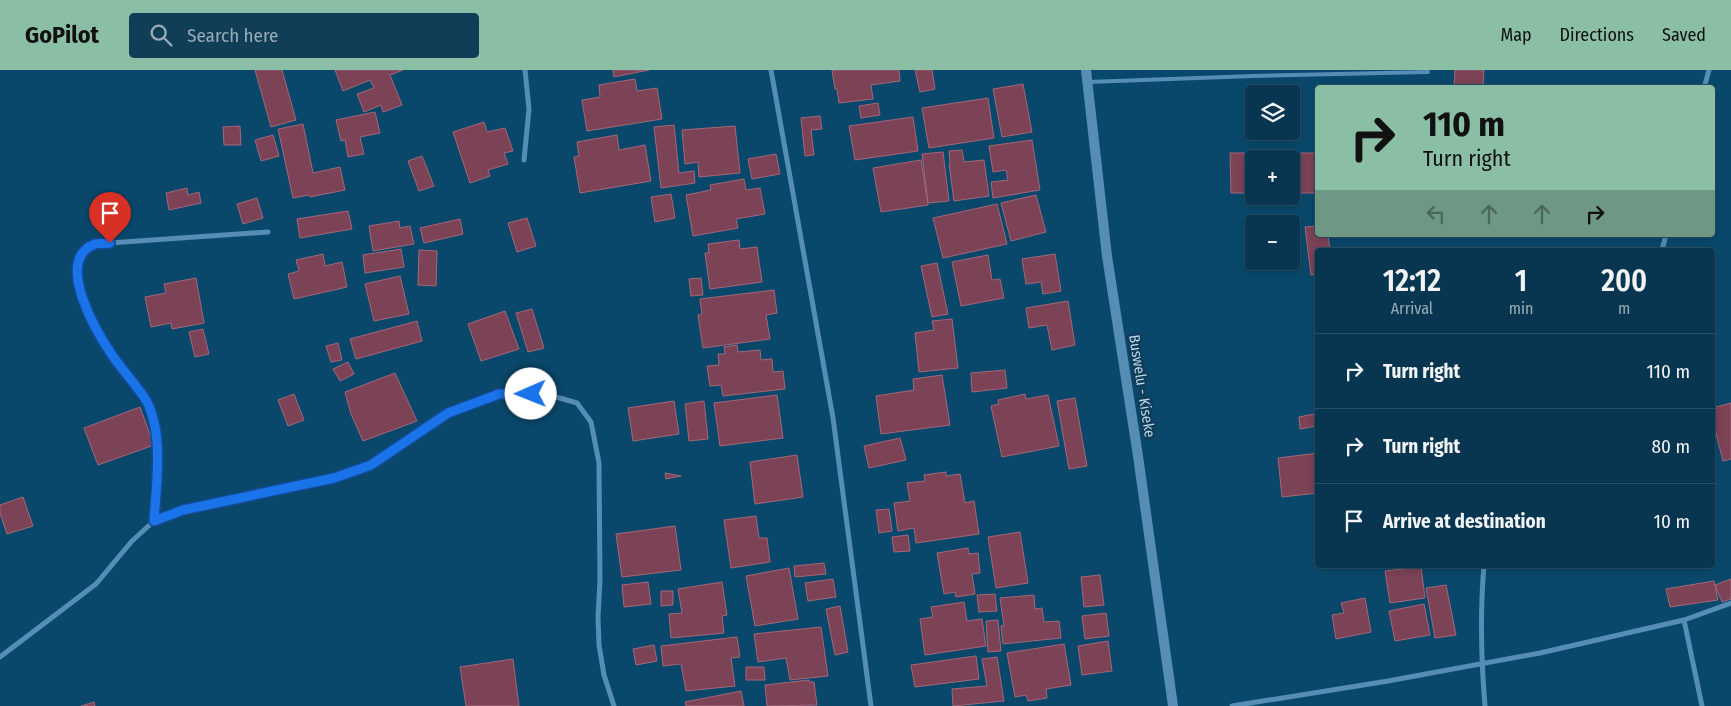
<!DOCTYPE html>
<html lang="en">
<head>
<meta charset="utf-8">
<style>
	body { margin:0; font-family:"Fira Sans Condensed",sans-serif; background:#113e57; color:#f1f3f6; height:100vh; display:flex; flex-direction:column; font-size:19px; white-space:nowrap }
	* { box-sizing:border-box; margin:0 }
	p { font-size:16px; color:#98abb7 }
	.icon { flex:none; width:28px; height:28px; fill:none; stroke:currentColor; stroke-width:2; stroke-linecap:round; stroke-linejoin:round }
	.map { position:relative; flex:1; overflow:hidden }
	.sheet { position:absolute; left:1315px; top:178px; width:400px; height:320px; display:flex; flex-direction:column; background:#083650; border-radius:5px; box-shadow:0 2px 8px #0003,0 0 0 1px #295067 }
	.sheet>* { flex:none }
	.banner { position:absolute; left:1315px; top:15px; width:400px; height:152px; border-radius:5px; box-shadow:0 2px 8px #0003,0 0 0 1px #295067; background:#8abfa5; color:#111; overflow:hidden }
	.fabs { position:absolute; left:1245px; top:15px; display:grid; gap:10px }
	.fabs a { display:grid; place-items:center; width:55px; height:55px; border-radius:5px; background:#083650; box-shadow:0 2px 8px #0003,0 0 0 1px #295067; font-size:25px }
	.pin { position:absolute; display:grid; place-items:center; width:42px; height:42px; color:#fff; margin:-51px -21px; border-radius:50% 50% 50% 0; rotate:-45deg; box-shadow:0 0 5px #0007 }
	.pin .icon { rotate:45deg }
	.me { position:absolute; width:55px; margin:-28px; rotate:269deg; stroke-linejoin:round; filter:drop-shadow(0 0 4px #0008) }
	.turn { display:flex; align-items:center; gap:18px; height:105px; padding:0 25px; font-size:22px }
	.turn .icon { width:65px; height:65px; stroke-width:2.5 }
	.turn b { display:block; font-size:35px; line-height:42px }
	.lanes { display:flex; align-items:center; height:48px; padding:0 25px; background:#0003; justify-content:center; gap:25px; direction:ltr }
	.lanes .off { opacity:.35 }
	.eta { display:flex; justify-content:space-evenly; align-items:center; height:85px; text-align:center }
	.eta b { font-size:30px; font-weight:600; line-height:35px }
	ul { padding:0; list-style:none }
	li { display:flex; align-items:center; gap:15px; height:75px; padding:0 25px; border-top:1px solid #295067 }
	li div { flex:1 }
	li b { display:block; font-size:19px }
	li em { font-style:normal }
	header { display:flex; align-items:center; gap:30px; box-sizing:border-box; height:70px; padding:0 25px; background:#8abfa5; color:#111 }
	header strong { font-size:24px }
	nav { display:flex; gap:28px; margin-inline-start:auto; font-size:18px }
	.search { width:350px; height:45px; background:#113e57; display:flex; align-items:center; gap:12px; box-sizing:border-box; padding:0 18px; border-radius:5px; color:#98abb7; font-size:19px }
	.map>svg:first-child { display:block }
	.building { fill:#7c4255; stroke:#a4677a }
	.lines { fill:none; stroke-linecap:round; stroke-linejoin:round }
	.service { stroke:#568db4; stroke-width:4 }
	.minor { stroke:#568db4; stroke-width:5 }
	.secondary { stroke:#568db4; stroke-width:10 }
	.route-casing { stroke:#114b97; stroke-width:12 }
	.route { stroke:#1a73e8; stroke-width:9 }
	.labels { text-anchor:middle; dominant-baseline:central; stroke-width:5; stroke-linejoin:round; paint-order:stroke }
	.street-label { font-size:15px; fill:#bdd9ee; stroke:#113d58 }
</style>
</head>
<body>
<header>
<strong>GoPilot</strong>
<div class="search"><svg class="icon" aria-label="search" viewBox="0 0 24 24"><circle cx="10" cy="10" r="6"/><path d="M15 15l6 6"/></svg>Search here</div>
<nav><a>Map</a><a>Directions</a><a>Saved</a></nav>
</header>
<div class="map">
<svg width="1731" height="636" viewBox="0 0 1731 636">
	<rect width="100%" height="100%" fill="#0a486b"/>
	<path class="building" d="M255 0H282L296 50 271 57Z
		M335 0H403L390 5 402 35 383 42 381 35 364 42 357 24 374 18 370 10 343 21Z
		M613 0H649L614 7Z
		M832 0H899L900 11 871 15 873 29 839 33 837 19H835Z
		M915 0H932L935 19 920 22Z
		M1455 0H1484L1483 18H1454Z
		M635 9 637 21 657 18 662 49 587 61 582 30 600 27 599 15Z
		M1023 14 1032 62 1002 67 993 19Z
		M988 28 994 68 929 78 922 38Z
		M878 33 880 45 861 48 859 36Z
		M375 42 380 63 360 67 364 84 348 87 345 70 341 71 336 50Z
		M820 46 822 59 811 60 814 85 805 86 801 48Z
		M913 47 918 81 855 90 849 56Z
		M484 52 487 62 505 58 513 81 504 83 508 94 488 100 490 106 470 113 453 62Z
		M303 54 313 103 340 97 345 120 310 127 309 125 293 128 278 59Z
		M674 55 679 103 694 101 695 113 661 118 654 57Z
		M240 56 241 75H224L223 57Z
		M735 56 740 103 699 107 698 92 685 94 682 60Z
		M273 65 279 86 261 91 255 70Z
		M617 65 619 80 645 75 651 111 580 123 574 87 579 86 577 72Z
		M1032 70 1040 120 993 128 991 112 1008 110 1006 100 993 102 989 76Z
		M962 80 964 92 984 90 989 126 954 131 949 94 950 93 949 81Z
		M943 82 949 131 928 133 922 84Z
		M1230 83H1315V123H1291V89H1254V123H1231Z
		M776 84 780 104 752 109 748 89Z
		M422 86 434 116 419 121 408 91Z
		M921 90 928 135 881 142 873 98Z
		M744 109 746 120 760 118 765 144 736 149 738 158 693 166 686 125 711 120 710 115Z
		M187 118 188 125 199 122 201 133 169 140 166 123Z
		M671 124 675 148 655 152 651 127Z
		M1036 125 1046 162 1011 171 1001 133Z
		M257 128 263 148 243 154 237 134Z
		M997 134 1007 174 943 188 933 148Z
		M348 141 352 159 300 168 297 149Z
		M527 148 536 176 517 182 508 153Z
		M460 149 463 164 424 173 420 158Z
		M399 151 400 158 410 156 414 174 373 181 369 156Z
		M1318 156V165H1328L1330 180H1318V204L1311 205 1305 157Z
		M739 170 740 179 757 177 762 212 710 219 705 183H709L708 174Z
		M401 179 404 197 365 203 363 185Z
		M419 180 437 181 436 216 418 215Z
		M323 184 325 196 342 192 347 217 294 229 288 204 299 201 296 190Z
		M1055 184 1061 221 1043 224 1041 212 1026 214 1022 189Z
		M988 185 992 210 1000 209 1004 228 961 236 952 192Z
		M937 193 948 244 932 247 921 196Z
		M400 206 409 244 374 251 365 214Z
		M196 208 204 253 172 259 171 253 151 257 145 227 166 223 164 214Z
		M701 208 703 225 691 226 689 209Z
		M774 220 777 243 766 245 770 269 703 278 698 245 702 244 700 229Z
		M1068 231 1075 275 1052 280 1047 255 1029 258 1026 238Z
		M532 239 544 278 528 282 516 243Z
		M505 241 519 279 481 291 468 254Z
		M952 249 958 298 919 302 915 263 934 260 932 251Z
		M417 251 422 271 356 289 350 269Z
		M203 259 209 284 195 287 189 262Z
		M338 273 342 290 331 292 326 276Z
		M737 275 738 282 760 280 761 290 772 289 773 302 783 301 785 319 723 326 721 315 710 316 707 296 719 295 718 284H725L724 277Z
		M348 292 354 304 340 311 333 299Z
		M1005 300 1007 318 972 322 971 303Z
		M395 303 417 351 363 371 351 344 345 322Z
		M942 305 950 355 881 364 876 326 914 320 913 309Z
		M294 324 304 350 288 356 278 330Z
		M1025 324 1026 329 1048 325 1059 376 1002 387 991 336 999 334 998 330Z
		M777 325 783 368 720 376 714 333Z
		M1075 328 1087 396 1069 399 1057 331Z
		M674 331 679 364 633 371 628 338Z
		M704 331 708 369 689 371 685 334Z
		M1731 333V389L1723 391 1712 348V338Z
		M140 337 154 375 98 395 84 358Z
		M1314 344 1317 356 1300 359 1299 347Z
		M900 368 906 390 869 398 864 376Z
		M1318 383V423L1282 427 1278 388Z
		M797 385 803 427 755 434 750 392Z
		M946 402V406L960 404 965 433 974 431 979 464 916 473 914 458 898 461 894 433 910 431 907 413 925 411 924 405Z
		M665 403 681 406 666 409Z
		M23 427 33 456 7 464 0 443V435Z
		M889 439 892 461 879 463 876 440Z
		M756 446 759 468H767L770 492 731 498 724 450Z
		M675 456 681 500 622 507 616 464Z
		M1020 462 1028 513 996 518 988 467Z
		M908 465 910 481 894 482 892 467Z
		M968 478 969 484 978 483 980 503 972 504 975 524 956 527 955 522 944 524 937 483Z
		M824 493 826 504 795 507 794 496Z
		M1421 497 1425 528 1390 533 1385 501Z
		M789 498 798 549 755 556 746 506Z
		M1100 505 1104 535 1084 537 1081 507Z
		M833 509 836 527 808 531 805 513Z
		M1731 509V529L1722 532 1715 515Z
		M1714 511 1718 530 1670 537 1666 519Z
		M648 512 651 534 624 537 622 515Z
		M722 512 727 545 722 546 724 563 671 568 669 544 682 543 678 519Z
		M1446 515 1456 565 1435 568 1426 518Z
		M661 521H673V535L661 536Z
		M995 524 997 541 979 542 977 525Z
		M1034 525 1035 539 1042 538 1044 552 1059 551 1061 568 1003 574 1001 556H1004L1000 528Z
		M1365 528 1371 562 1336 569 1332 545 1344 543 1341 533Z
		M964 532 967 551 982 549 986 576 925 585 920 549 933 547 931 537Z
		M1424 534 1430 565 1395 571 1389 541Z
		M840 536 848 582 835 585 826 539Z
		M1106 543 1109 566 1085 569 1082 546Z
		M998 550 1001 581 988 582 986 551Z
		M821 557 828 606 790 610 786 588 758 592 754 564Z
		M737 567 740 587 731 588 735 616 686 621 681 594 663 596 661 576Z
		M1108 571 1112 601 1082 605 1078 576Z
		M1064 574 1071 615 1046 619 1047 628 1028 631 1026 625 1015 627 1007 583Z
		M654 575 657 591 636 595 633 579Z
		M976 586 979 609 915 617 911 595Z
		M997 587 1004 631 953 636 952 619 987 616 982 589Z
		M513 589 519 636H466L460 597Z
		M746 597H764L765 610H746Z
		M809 610V612H814L817 635 767 636 765 615Z
		M741 621 744 636H686L685 632Z
		M94 632 95 636H81Z"/>
	<g class="lines">
		<path class="service" d="M1088 12 1253 6 1428 2"/>
		<path class="minor" d="M771 0 833 348 871 636
			M1704 18 1709 0
			M524 90 529 39 525 0
			M1662 180 1666 165
			M154 451C156 422 161 380 154 352 148 325 127 307 112 285 101 269 93 252 86 234 75 209 70 192 95 174L268 162
			M1484 495C1480 542 1481 589 1485 636
			M1684 550 1702 636
			M0 587 96 514 132 471 154 451 183 440 334 408 371 395 448 343 499 324H546L577 333 591 352 599 393 600 510 598 547 599 575 604 605 614 636
			M1232 636 1388 611 1540 583 1684 550 1731 533"/>
		<path class="secondary" d="M1086 0 1107 186 1138 386 1173 636"/>
	</g>
	<g class="lines">
		<defs>
			<path id="route" d="M110 173C106 174 99 173 95 174 53 189 97 263 112 285 122 299 134 313 144 327 149 334 152 344 154 352 161 380 156 422 154 451L183 440 334 408 371 395 448 343 499 324H531"/>
		</defs>
		<use href="#route" class="route-casing"/>
		<use href="#route" class="route"/>
	</g>
	<g class="labels">
		<g class="street-label">
			<text transform="translate(1142 316) rotate(81)">Buswelu - Kiseke</text>
		</g>
	</g>
</svg>
<div class="fabs">
<a><svg class="icon" aria-label="layers" viewBox="0 0 24 24"><path d="M12 4l9 5-9 5-9-5zM3 14l9 5 9-5"/></svg></a>
<a>+</a>
<a>−</a>
</div>
<div class="pin" style="left:110px;top:173px;background:#d93025"><svg class="icon" aria-label="arrive" viewBox="0 0 24 24"><path d="M6 21V4h12l-3 4 3 4H6"/></svg></div>
<svg class="me" style="left:531px;top:324px" viewBox="-20 -20 40 40"><circle r="19" fill="#fff"/><path d="M0-13L10 11 0 6-10 11z" fill="#1a73e8"/></svg>
<div class="banner">
<div class="turn"><svg class="icon" aria-label="right" viewBox="0 0 24 24"><path d="M7 20v-9h11M14 6l5 5-5 5"/></svg><div><b>110 m</b>Turn right</div></div>
<div class="lanes"><svg class="icon off" aria-label="left" viewBox="0 0 24 24"><path d="M17 20v-9H6M10 6l-5 5 5 5"/></svg><svg class="icon off" aria-label="ahead" viewBox="0 0 24 24"><path d="M12 20V5M6 11l6-6 6 6"/></svg><svg class="icon off" aria-label="ahead" viewBox="0 0 24 24"><path d="M12 20V5M6 11l6-6 6 6"/></svg><svg class="icon" aria-label="right" viewBox="0 0 24 24"><path d="M7 20v-9h11M14 6l5 5-5 5"/></svg></div>
</div>
<section class="sheet">
<div class="eta">
<div><b>12:12</b><p>Arrival</p></div>
<div><b>1</b><p>min</p></div>
<div><b>200</b><p>m</p></div>
</div>
<ul>
<li><svg class="icon" aria-label="right" viewBox="0 0 24 24"><path d="M7 20v-9h11M14 6l5 5-5 5"/></svg><div><b>Turn right</b></div><em>110 m</em></li>
<li><svg class="icon" aria-label="right" viewBox="0 0 24 24"><path d="M7 20v-9h11M14 6l5 5-5 5"/></svg><div><b>Turn right</b></div><em>80 m</em></li>
<li><svg class="icon" aria-label="arrive" viewBox="0 0 24 24"><path d="M6 21V4h12l-3 4 3 4H6"/></svg><div><b>Arrive at destination</b></div><em>10 m</em></li>
</ul>
</section>
</div>
</body>
</html>
